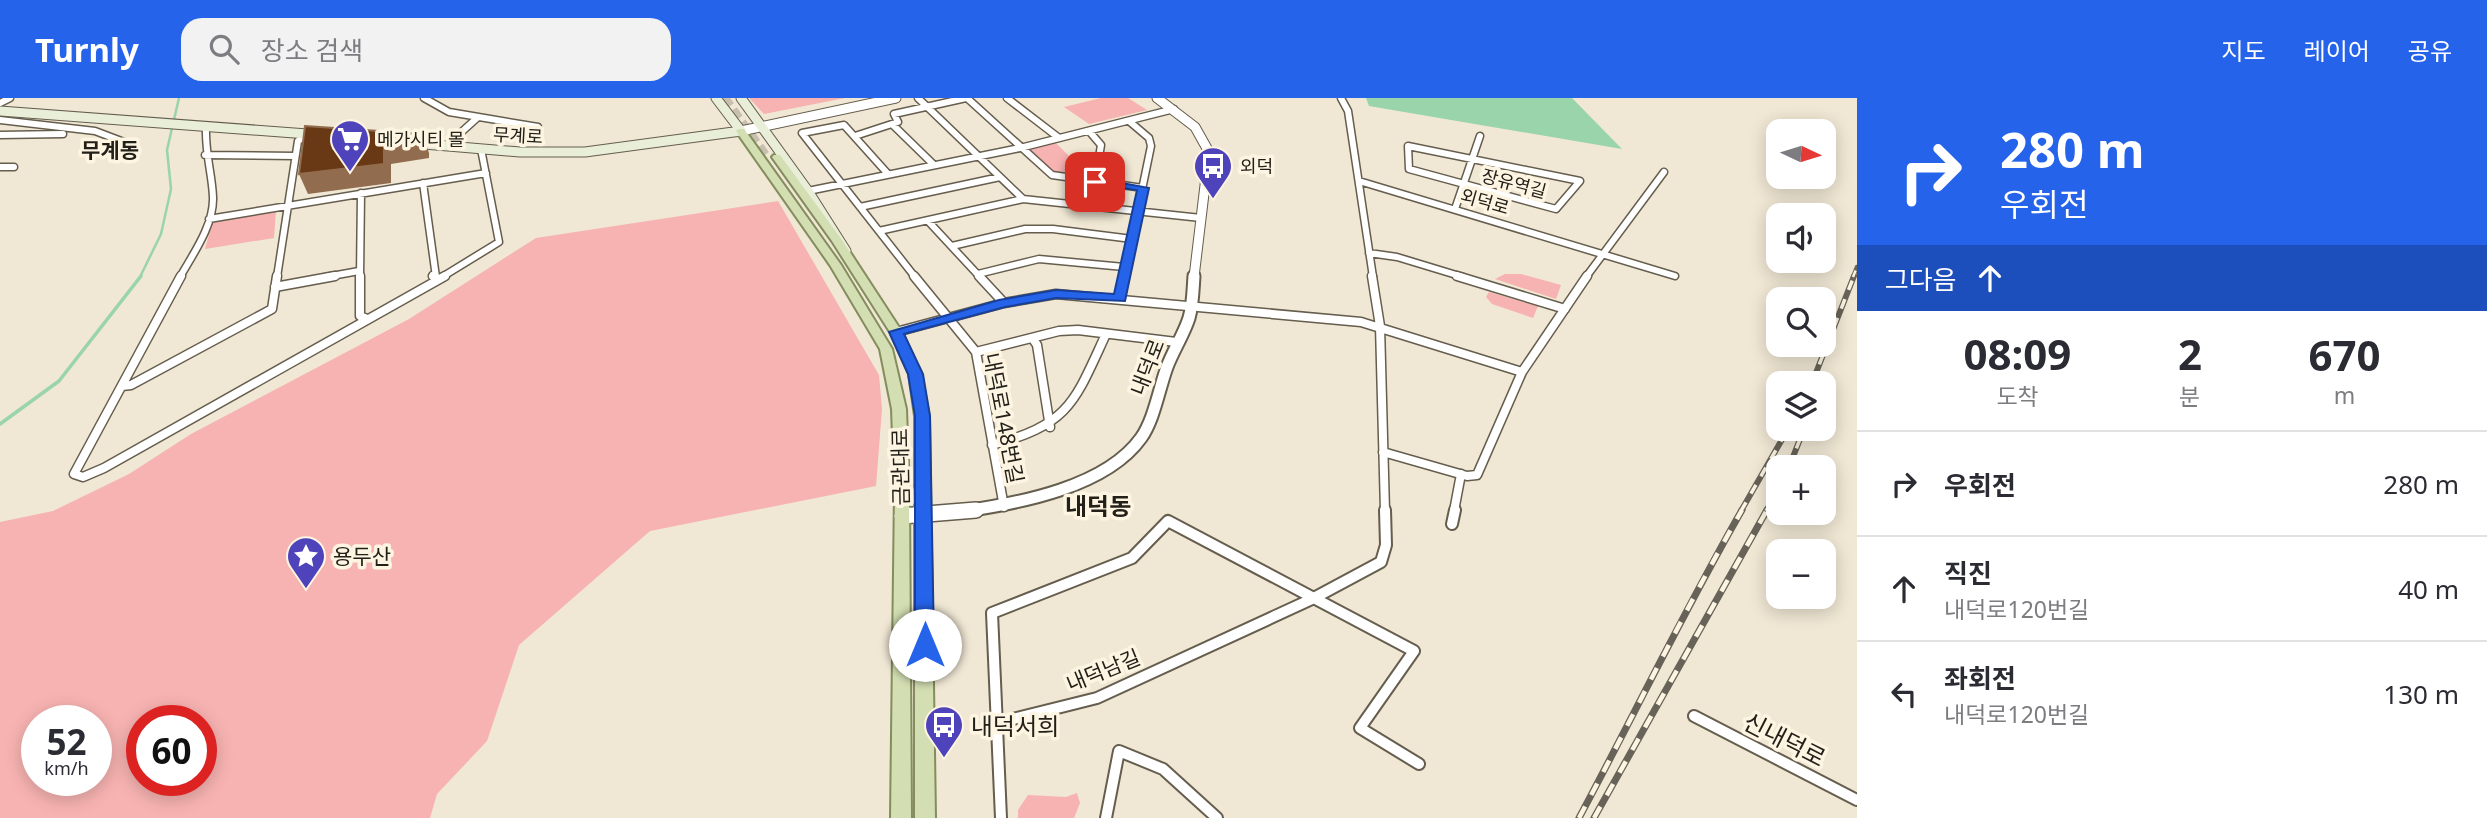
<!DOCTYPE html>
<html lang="ko">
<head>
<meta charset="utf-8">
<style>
	body { margin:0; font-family:"Noto Sans","Noto Sans KR",sans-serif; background:#f2f2f3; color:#2b2b33; height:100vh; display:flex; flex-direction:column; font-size:26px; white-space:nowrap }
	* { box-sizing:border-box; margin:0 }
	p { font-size:23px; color:#7c7c81 }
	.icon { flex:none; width:38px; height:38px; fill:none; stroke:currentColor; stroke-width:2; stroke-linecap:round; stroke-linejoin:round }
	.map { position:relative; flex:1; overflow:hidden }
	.drawer { display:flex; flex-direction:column; background:#fff; width:630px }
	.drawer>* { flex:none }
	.banner { background:#2563eb; color:#fff; overflow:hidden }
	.needle { width:46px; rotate:94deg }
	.fabs { position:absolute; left:1766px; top:21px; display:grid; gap:14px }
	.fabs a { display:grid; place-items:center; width:70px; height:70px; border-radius:14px; background:#fff; box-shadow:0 4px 18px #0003; font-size:35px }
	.speed { position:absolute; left:21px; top:607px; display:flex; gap:14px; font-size:35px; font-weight:700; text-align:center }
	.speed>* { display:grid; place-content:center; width:91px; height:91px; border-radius:50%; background:#fff; box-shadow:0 4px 18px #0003; line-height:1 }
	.speed small { font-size:18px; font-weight:400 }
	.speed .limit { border:10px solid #d22; background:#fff; color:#111 }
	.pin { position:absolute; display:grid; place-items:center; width:60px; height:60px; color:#fff; margin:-30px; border-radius:14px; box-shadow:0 4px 10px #0006 }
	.me { position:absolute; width:77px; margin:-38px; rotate:0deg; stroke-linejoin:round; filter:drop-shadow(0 0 5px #0008) }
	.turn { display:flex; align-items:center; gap:24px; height:147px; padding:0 28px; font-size:32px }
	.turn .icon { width:91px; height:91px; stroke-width:2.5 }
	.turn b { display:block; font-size:49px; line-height:60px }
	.then { display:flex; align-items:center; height:66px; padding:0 28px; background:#0003; gap:14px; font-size:26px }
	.eta { display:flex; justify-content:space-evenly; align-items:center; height:119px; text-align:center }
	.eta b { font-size:42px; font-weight:700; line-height:49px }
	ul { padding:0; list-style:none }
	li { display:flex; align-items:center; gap:21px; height:105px; padding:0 28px; border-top:2px solid #e1e1e2 }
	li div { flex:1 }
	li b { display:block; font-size:26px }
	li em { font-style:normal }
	header { display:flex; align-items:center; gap:42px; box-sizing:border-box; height:98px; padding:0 35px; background:#2563eb; color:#fff }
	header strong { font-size:33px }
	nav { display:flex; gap:38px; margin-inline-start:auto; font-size:24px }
	.search { width:490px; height:63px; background:#f2f2f3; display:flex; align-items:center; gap:18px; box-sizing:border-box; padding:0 24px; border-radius:21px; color:#7c7c81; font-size:26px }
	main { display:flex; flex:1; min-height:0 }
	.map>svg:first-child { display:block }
	.green { fill:#f7b3b1; fill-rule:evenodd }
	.water { fill:#99d4aa }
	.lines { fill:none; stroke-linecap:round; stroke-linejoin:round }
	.stream-far1 { stroke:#99d4aa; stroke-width:2.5 }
	.stream { stroke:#99d4aa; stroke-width:3.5 }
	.primary-tunnel { stroke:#c7bfaf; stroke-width:10; stroke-dasharray:10 5; stroke-linecap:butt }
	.minor-far2-casing { stroke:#655d4d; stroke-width:9 }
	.minor-far1-casing { stroke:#655d4d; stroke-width:11 }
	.minor-casing { stroke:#655d4d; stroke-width:14 }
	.tertiary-far2-casing { stroke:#655d4d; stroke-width:11 }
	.tertiary-far1-casing { stroke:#655d4d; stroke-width:15 }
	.tertiary-casing { stroke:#655d4d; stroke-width:18 }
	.secondary-casing { stroke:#655d4d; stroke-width:11 }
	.primary-casing { stroke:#838d5d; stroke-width:4 }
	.minor-far2 { stroke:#fff; stroke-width:6 }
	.minor-far1 { stroke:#fff; stroke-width:8 }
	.minor { stroke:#fff; stroke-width:10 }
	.tertiary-far2 { stroke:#fff; stroke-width:9 }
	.tertiary-far1 { stroke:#fff; stroke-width:11 }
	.tertiary { stroke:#fff; stroke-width:15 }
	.secondary { stroke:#e9eed9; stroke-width:9 }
	.primary { fill:#d3deb3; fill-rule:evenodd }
	.rail-far2-casing { stroke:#686358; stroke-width:4.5 }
	.rail-far1-casing { stroke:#686358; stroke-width:6 }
	.rail-casing { stroke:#686358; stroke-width:7 }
	.rail-far2 { stroke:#fdf5e2; stroke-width:2.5; stroke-dasharray:7; stroke-linecap:butt }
	.rail-far1 { stroke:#fdf5e2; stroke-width:3.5; stroke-dasharray:10; stroke-linecap:butt }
	.rail { stroke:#fdf5e2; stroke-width:4.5; stroke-dasharray:13; stroke-linecap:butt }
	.shaded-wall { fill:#926c4e }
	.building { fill:#693814; stroke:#926c4e; stroke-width:2 }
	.route { fill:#2563eb; stroke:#184099; stroke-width:2 }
	.labels { text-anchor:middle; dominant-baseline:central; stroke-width:7; stroke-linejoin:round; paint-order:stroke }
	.far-street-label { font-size:18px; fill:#232019; stroke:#fdf5e2 }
	.far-poi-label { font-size:18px; fill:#232019; stroke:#fdf5e2; text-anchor:start }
	.far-quarter-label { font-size:21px; font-weight:bold; fill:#232019; stroke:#fdf5e2 }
	.street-label { font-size:21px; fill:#232019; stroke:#fdf5e2 }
	.poi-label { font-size:21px; fill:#232019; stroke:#fdf5e2; text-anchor:start }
	.quarter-label { font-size:24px; font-weight:bold; fill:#232019; stroke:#fdf5e2 }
	.near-poi-label { font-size:24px; fill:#232019; stroke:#fdf5e2; text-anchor:start }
	.near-street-label { font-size:24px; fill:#232019; stroke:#fdf5e2 }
</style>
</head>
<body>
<header>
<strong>Turnly</strong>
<div class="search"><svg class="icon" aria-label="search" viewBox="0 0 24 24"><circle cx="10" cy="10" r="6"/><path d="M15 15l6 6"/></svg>장소 검색</div>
<nav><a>지도</a><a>레이어</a><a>공유</a></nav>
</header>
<main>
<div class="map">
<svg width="1857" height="720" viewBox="0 0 1857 720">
	<rect width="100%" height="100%" fill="#f0e7d4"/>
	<path class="green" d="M749 0H845L764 16Z
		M1101 0H1128L1147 12 1089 26 1064 9Z
		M1055 44 1074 63 1091 68 1087 80 1054 75 1026 51Z
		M778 103 879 277 882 311 876 388 650 433 519 547 487 643 437 696 430 720H0V424L53 413 129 376 191 336 409 221 536 140ZM96 623V682H37V623ZM201 623V682H142V623Z
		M276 112 274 140 205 151 213 122Z
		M1505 176H1521L1561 187 1556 201 1495 181Z
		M1489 194 1538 208 1533 220 1492 206 1486 199Z
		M1077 695 1080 705 1074 720H1018V712L1028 697 1066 699Z"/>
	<path class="water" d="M1366 0H1572L1622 51 1369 8Z"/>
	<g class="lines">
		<path class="stream-far1" d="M140 179 161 136 171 91 167 52 179 0"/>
		<path class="stream" d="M0 326 59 283 141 178"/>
		<path class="primary-tunnel" d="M724 0 767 60"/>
		<defs>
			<path id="minor-far2" d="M424 0 449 14 538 29
				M918 0 1023 101
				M967 0 1052 77 1143 90
				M1007 0 1059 40
				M1341 0 1348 13 1373 179
				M0 5 10 0
				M0 22 95 33 124 44
				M893 27 934 67
				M1089 33 1101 47 1095 84
				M0 37 63 36
				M855 38 898 24 894 16 966 0
				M446 48 477 20
				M1408 48 1580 83 1556 111 1409 71Z
				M205 57 295 58
				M0 69H14
				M888 76 844 27 802 35 915 179
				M1359 83 1675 178
				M423 85 436 179
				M808 93 1020 50 1174 11
				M860 109 1000 79
				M1455 111 1480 38
				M209 121 486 75
				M928 123 980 179
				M879 133 1023 101 1201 120
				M952 148 1025 131H1053L1132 141
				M1369 155 1397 159 1463 179
				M978 176 1039 161 1124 169
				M180 179C193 156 214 127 213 99 212 75 205 56 206 29
				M277 179 298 43 311 34
				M326 179 359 173
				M360 179 361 95
				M442 179 499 144 481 51
				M1124 179 1151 48 1149 40 1129 23
				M1586 179 1664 74"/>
			<path id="minor-far1" d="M181 178 74 376 83 379 104 370 445 178
				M360 178V218L367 221
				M433 178 439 181
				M914 178 976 254 1004 409
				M979 178 1004 205
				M1372 178 1380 228 1385 413
				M1457 178 1565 211
				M275 189 335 178
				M1120 200 1125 178
				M896 234 1004 205 1056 196 1361 224 1522 274
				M1033 241 1037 247 1050 329
				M976 254 1059 233 1078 232 1176 244
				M122 288 131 287 272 211 277 178
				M992 347C1070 326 1074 305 1106 236
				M1383 354 1467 378 1477 377 1522 274 1587 178
				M1454 413 1461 376"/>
			<path id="minor" d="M1452 426 1455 412
				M1694 618 1857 702
				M997 625 1097 600 1312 501 1381 464 1386 447 1385 412
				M1001 720 992 515 1132 460 1168 423 1414 553 1360 630 1419 666
				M1106 720 1119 653 1163 671 1217 720"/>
			<path id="tertiary-far2" d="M1157 0 1195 29 1209 54 1194 179
				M741 33 896 0"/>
			<path id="tertiary-far1" d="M965 413C1020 405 1106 389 1141 340 1154 322 1159 291 1167 269 1173 253 1184 236 1189 220 1193 207 1193 191 1194 178"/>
			<path id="tertiary" d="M902 418 976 412"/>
			<path id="secondary" d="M741 0 808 93 846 153
				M0 13 321 37
				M412 45 520 54H585L741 33 716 0"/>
			<path id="primary" d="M738 31H744L841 167 892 251 906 311 909 393 911 720H891L895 393 892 311 880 251 830 167 736 33Z
				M774 57H780L842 142 902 234 921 276 929 318 935 720H915V318L909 276 890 234 832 143 772 59Z"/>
		</defs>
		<use href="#minor-far2" class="minor-far2-casing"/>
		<use href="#minor-far1" class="minor-far1-casing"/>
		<use href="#minor" class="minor-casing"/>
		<use href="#tertiary-far2" class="tertiary-far2-casing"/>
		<use href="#tertiary-far1" class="tertiary-far1-casing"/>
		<use href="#tertiary" class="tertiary-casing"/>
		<use href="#secondary" class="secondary-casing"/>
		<use href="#primary" class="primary-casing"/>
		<use href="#minor-far2" class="minor-far2"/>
		<use href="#minor-far1" class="minor-far1"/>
		<use href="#minor" class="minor"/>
		<use href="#tertiary-far2" class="tertiary-far2"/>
		<use href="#tertiary-far1" class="tertiary-far1"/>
		<use href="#tertiary" class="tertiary"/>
		<use href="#secondary" class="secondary"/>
		<use href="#primary" class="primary"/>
		<defs>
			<path id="rail-far2" d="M1853 179 1857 169"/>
			<path id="rail-far1" d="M1812 285 1854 178
				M1789 369 1804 331
				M1741 413 1788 331
				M1766 413 1778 393"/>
			<path id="rail" d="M1579 720C1634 617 1684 513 1742 412
				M1594 720 1767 412"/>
		</defs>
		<use href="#rail-far2" class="rail-far2-casing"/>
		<use href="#rail-far1" class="rail-far1-casing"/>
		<use href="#rail" class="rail-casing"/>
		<use href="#rail-far2" class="rail-far2"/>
		<use href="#rail-far1" class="rail-far1"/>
		<use href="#rail" class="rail"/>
	</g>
	<path class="shaded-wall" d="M423 36 429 55V60L391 66V85L308 96 299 76 384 47Z"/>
	<path class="building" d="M305 28 423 36V41L384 47V66L299 76Z"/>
	<path class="route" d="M1095 80 1149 90 1125 203 1056 200 1005 209 904 236 923 276 930 318 934 547 931 553H918L915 547V318L908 276 889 234 999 202 1056 192 1114 196 1137 92 1091 86V81Z"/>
	<defs>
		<symbol id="supermarket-pin" viewBox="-11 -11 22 30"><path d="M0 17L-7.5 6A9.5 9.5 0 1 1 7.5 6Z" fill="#4e43ba" stroke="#fdf5e2"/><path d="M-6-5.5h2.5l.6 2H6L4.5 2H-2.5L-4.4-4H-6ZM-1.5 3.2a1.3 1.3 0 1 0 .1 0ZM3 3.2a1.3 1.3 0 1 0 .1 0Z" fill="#fff"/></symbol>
		<symbol id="bus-pin" viewBox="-11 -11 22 30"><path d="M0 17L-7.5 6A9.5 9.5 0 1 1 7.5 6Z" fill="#4e43ba" stroke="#fdf5e2"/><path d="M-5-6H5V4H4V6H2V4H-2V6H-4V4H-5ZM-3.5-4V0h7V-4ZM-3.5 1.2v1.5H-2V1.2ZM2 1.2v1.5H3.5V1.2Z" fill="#fff"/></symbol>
		<symbol id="sight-pin" viewBox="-11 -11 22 30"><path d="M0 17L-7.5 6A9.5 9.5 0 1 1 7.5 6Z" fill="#4e43ba" stroke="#fdf5e2"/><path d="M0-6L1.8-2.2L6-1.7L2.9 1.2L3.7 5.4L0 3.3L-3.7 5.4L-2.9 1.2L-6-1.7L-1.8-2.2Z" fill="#fff"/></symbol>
	</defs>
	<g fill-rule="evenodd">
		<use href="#supermarket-pin" x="328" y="19" width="44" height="60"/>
		<use href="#bus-pin" x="1191" y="46" width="44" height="60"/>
		<use href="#sight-pin" x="284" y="436" width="44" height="60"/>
		<use href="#bus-pin" x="922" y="605" width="44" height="60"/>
	</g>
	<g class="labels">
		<g class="far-street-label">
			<text transform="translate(518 37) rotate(3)">무계로</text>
			<text transform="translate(1514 85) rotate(15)">장유역길</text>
			<text transform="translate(1485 103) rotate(16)">외덕로</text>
		</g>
		<g class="far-poi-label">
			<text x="377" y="41">메가시티 몰</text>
			<text x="1240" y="68">외덕</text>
		</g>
		<g class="far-quarter-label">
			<text x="110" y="52">무계동</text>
		</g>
		<g class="street-label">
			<text transform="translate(1147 269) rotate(-69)">내덕로</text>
			<text transform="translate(1004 320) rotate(79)">내덕로148번길</text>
			<text transform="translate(900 369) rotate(-91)">금관대로</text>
			<text transform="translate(1103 572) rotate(-22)">내덕남길</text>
		</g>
		<g class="poi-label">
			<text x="333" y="458">용두산</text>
		</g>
		<g class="quarter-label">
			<text x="1098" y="407">내덕동</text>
		</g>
		<g class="near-poi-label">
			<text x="971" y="627">내덕서희</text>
		</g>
		<g class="near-street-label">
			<text transform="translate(1785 641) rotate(27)">신내덕로</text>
		</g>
	</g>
</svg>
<div class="fabs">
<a><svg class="needle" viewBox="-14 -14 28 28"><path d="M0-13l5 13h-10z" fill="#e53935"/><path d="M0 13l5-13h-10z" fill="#7c7c81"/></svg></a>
<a><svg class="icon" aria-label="sound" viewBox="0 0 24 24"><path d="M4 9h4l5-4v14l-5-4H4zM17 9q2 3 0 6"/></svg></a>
<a><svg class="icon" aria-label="search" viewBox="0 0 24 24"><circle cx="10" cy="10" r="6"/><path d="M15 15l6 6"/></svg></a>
<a><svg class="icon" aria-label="layers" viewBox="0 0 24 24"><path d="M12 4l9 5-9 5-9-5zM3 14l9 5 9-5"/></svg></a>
<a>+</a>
<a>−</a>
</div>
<div class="speed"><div>52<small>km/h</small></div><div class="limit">60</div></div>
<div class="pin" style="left:1095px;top:84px;background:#d93025"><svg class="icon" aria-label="arrive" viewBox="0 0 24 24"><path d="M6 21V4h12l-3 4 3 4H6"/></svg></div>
<svg class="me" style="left:925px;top:547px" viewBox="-20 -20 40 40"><circle r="19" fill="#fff"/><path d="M0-13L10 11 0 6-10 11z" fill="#2563eb"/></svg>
</div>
<section class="drawer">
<div class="banner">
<div class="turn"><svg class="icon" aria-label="right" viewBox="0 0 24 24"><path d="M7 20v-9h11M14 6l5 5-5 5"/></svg><div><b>280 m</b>우회전</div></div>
<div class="then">그다음<svg class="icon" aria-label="ahead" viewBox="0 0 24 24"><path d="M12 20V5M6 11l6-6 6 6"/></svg></div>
</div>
<div class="eta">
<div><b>08:09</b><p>도착</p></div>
<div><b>2</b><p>분</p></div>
<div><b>670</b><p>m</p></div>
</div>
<ul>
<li><svg class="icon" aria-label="right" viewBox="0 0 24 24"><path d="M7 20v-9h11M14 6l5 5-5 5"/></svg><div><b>우회전</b></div><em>280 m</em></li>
<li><svg class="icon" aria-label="ahead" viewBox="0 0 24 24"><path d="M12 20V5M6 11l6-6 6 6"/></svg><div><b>직진</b><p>내덕로120번길</p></div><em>40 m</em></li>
<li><svg class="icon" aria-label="left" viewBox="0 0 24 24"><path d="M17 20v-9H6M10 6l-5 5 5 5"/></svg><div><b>좌회전</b><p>내덕로120번길</p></div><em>130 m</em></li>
</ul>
</section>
</main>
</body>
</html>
